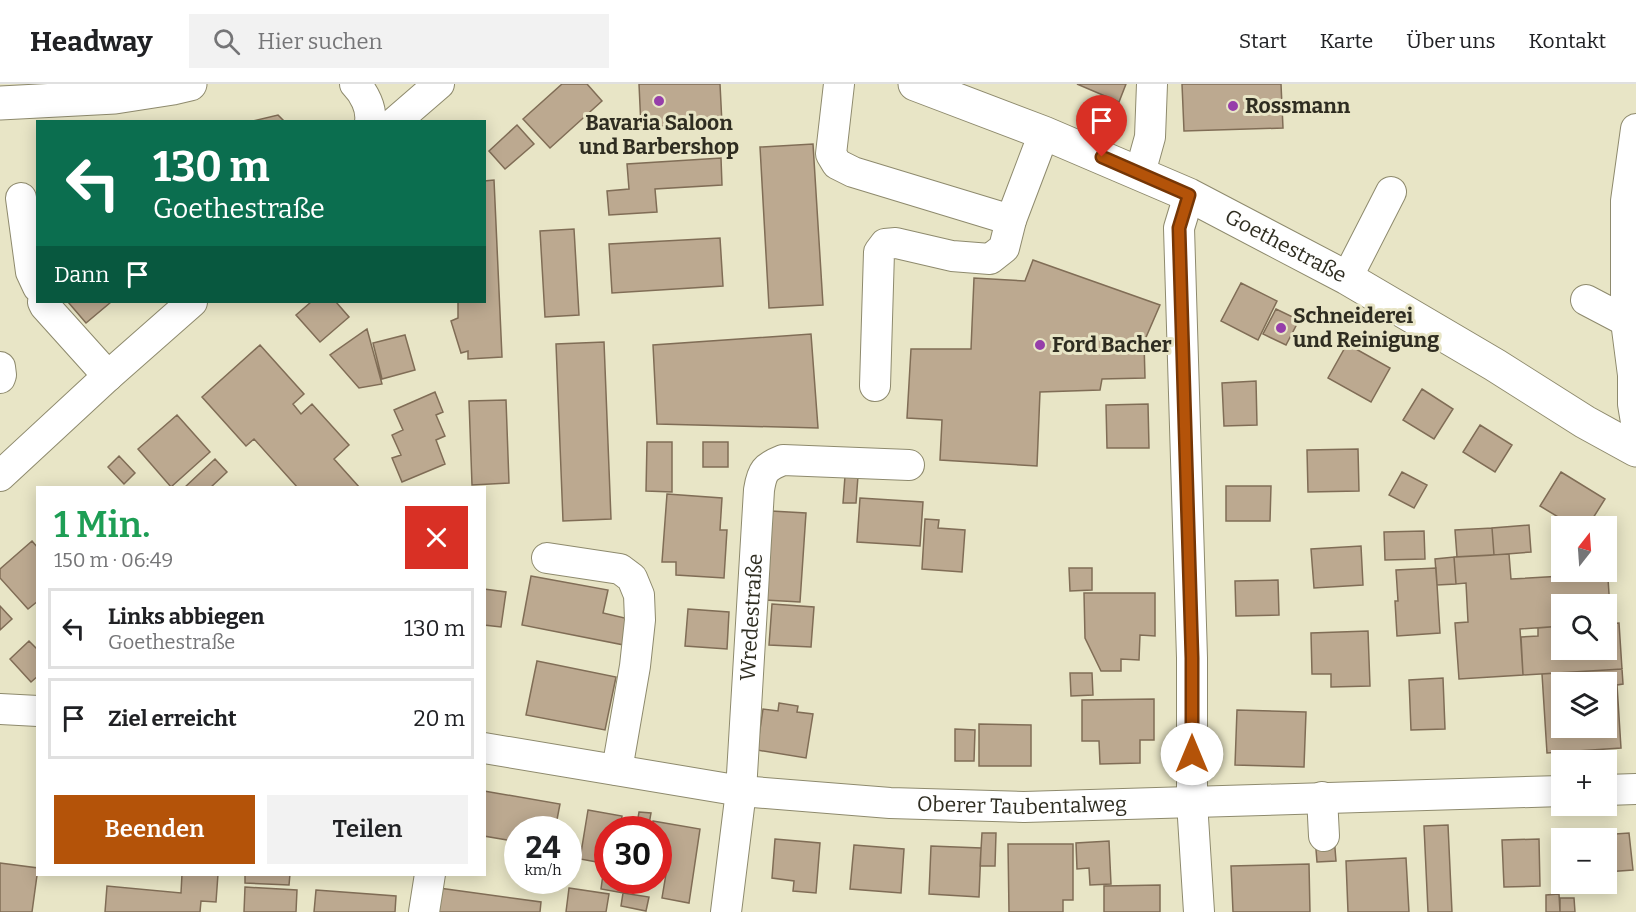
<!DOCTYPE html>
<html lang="de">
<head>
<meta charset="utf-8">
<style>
	body { margin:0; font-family:Bitter,serif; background:#f2f2f2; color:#202124; height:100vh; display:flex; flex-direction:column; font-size:22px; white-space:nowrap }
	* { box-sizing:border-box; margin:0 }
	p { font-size:20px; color:#757577 }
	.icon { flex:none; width:33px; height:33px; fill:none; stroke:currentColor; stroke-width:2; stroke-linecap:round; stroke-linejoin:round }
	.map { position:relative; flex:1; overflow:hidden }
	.side { position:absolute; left:36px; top:402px; width:450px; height:390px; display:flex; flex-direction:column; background:#fff; border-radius:0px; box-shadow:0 3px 15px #0003 }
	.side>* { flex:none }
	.banner { position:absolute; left:36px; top:36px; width:450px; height:183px; border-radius:0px; box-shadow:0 3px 15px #0003; background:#0b6e4f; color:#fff; overflow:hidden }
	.needle { width:39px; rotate:17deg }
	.controls { position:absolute; left:1551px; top:432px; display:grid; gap:12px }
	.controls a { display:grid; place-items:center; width:66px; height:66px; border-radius:0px; background:#fff; box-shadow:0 3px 15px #0003; font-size:30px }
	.speed { position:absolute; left:504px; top:732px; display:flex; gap:12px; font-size:30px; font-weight:700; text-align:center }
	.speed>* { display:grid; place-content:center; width:78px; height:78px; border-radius:50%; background:#fff; box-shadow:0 3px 15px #0003; line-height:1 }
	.speed small { font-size:15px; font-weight:400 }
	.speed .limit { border:9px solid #d22; background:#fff; color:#111 }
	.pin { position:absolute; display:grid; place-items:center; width:51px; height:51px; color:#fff; margin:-62px -26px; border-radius:50% 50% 50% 0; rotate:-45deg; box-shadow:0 0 6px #0007 }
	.pin .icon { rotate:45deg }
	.me { position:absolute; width:66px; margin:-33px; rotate:0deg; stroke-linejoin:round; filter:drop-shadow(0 0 4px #0008) }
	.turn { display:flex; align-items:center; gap:21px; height:126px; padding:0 18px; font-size:27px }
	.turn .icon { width:78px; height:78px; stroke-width:2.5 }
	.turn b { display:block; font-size:42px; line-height:51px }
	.then { display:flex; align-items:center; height:57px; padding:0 18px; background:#0003; gap:12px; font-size:22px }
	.round { display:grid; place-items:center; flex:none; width:63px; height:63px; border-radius:0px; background:#f2f2f2 }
	.overview { display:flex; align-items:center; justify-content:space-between; height:102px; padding:0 18px }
	h1 { font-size:36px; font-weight:600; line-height:45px; color:#1e9e55 }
	.cta { display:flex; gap:12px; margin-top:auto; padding:12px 18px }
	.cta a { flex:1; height:69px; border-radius:0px; background:#b45309; color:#fff; font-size:24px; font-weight:600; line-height:69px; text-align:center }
	.cta a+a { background:#f2f2f2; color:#202124 }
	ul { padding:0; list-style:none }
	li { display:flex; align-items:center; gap:18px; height:81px; margin:0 12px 9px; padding:0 6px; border:3px solid #e0e0e0; border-radius:0px }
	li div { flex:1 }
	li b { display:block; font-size:22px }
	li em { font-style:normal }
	header { display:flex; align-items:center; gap:36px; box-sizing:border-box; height:84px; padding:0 30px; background:#fff; border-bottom:2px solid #e0e0e0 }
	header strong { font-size:28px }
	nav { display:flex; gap:33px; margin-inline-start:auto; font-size:21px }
	.search { width:420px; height:54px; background:#f2f2f2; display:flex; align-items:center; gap:15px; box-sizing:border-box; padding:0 21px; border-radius:0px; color:#757577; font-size:22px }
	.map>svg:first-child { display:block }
	.building { fill:#bca990; stroke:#806d56; stroke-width:1.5; fill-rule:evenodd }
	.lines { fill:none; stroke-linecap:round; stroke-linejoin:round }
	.minor-casing { stroke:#8e8a6d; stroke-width:32 }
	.major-casing { stroke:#8e8a6d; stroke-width:35 }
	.minor { stroke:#fff; stroke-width:30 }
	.major { stroke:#fff; stroke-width:33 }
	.route-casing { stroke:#753606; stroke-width:15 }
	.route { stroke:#b45309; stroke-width:10 }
	.poi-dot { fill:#963eaa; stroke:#e8e5c6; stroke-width:2 }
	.labels { text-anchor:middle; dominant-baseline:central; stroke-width:6; stroke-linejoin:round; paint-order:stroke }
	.poi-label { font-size:21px; font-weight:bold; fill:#2f2d21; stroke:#e8e5c6; text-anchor:start }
	.street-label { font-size:21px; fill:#2f2d21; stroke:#e8e5c6 }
</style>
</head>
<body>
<header>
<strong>Headway</strong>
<div class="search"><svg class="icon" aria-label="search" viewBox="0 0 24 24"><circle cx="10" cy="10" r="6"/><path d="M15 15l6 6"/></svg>Hier suchen</div>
<nav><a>Start</a><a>Karte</a><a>Über uns</a><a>Kontakt</a></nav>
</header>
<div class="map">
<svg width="1636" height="828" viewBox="0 0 1636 828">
	<rect width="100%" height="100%" fill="#e8e5c6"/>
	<path class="building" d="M562 0H587L602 17 550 64 523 35Z
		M639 0H720L722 40 641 43Z
		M1077 0H1126L1119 18Z
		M1182 0H1281L1283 44 1184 47Z
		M278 31 285 38H249Z
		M517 41 534 60 505 85 489 67Z
		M813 60 823 221 769 224 760 63Z
		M721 74 722 101 655 105 657 128 609 131 607 107 629 105 627 80Z
		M494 96 502 273 468 275V267L461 269 451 237 458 234V218H484V97Z
		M574 145 579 231 545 233 540 147Z
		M720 154 723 202 612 209 609 160Z
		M1033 176 1160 221 1144 258 1145 294 1102 295 1100 306 1040 308 1037 382 940 376 942 336 907 334 911 265H971L974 194 1025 197Z
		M1241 199 1277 217 1258 256 1221 237Z
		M68 218H111L86 239Z
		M311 218H336L349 233 320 258 296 231Z
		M1276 225 1299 236 1286 261 1263 250Z
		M367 245 382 300 359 304 330 271Z
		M811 250 818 344 657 340 653 261Z
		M405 251 415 286 382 295 373 259Z
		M604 258 611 435 563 437 556 260Z
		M1347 260 1390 284 1371 318 1328 294Z
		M260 261 304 310 293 320 301 330 312 320 349 361 334 375 360 404H298L254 355 246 362 202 313Z
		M1256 297 1257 341 1224 342 1222 299Z
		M1422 305 1453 325 1434 355 1403 336Z
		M435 308 443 328 436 331 445 352 436 356 445 380 402 398 392 374 401 371 392 351 403 346 394 326Z
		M506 316 509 399 472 401 469 317Z
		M1148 320 1149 364H1107L1106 321Z
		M177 331 210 368 171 403 138 365Z
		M1480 341 1512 361 1495 388 1463 368Z
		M647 358H672V408L646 407Z
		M703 358H728V383H703Z
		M1358 365 1359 407 1308 408 1307 366Z
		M119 372 135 389 124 400 108 383Z
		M215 375 227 388 210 404H184Z
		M1402 388 1427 401 1414 424 1389 411Z
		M1561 388 1605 415 1588 442H1573L1540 422Z
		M845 392H858L856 419H843Z
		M1226 402H1271L1270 437H1226Z
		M667 410 722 414 720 446H727L724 494 676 491V478H662Z
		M860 414 923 418 920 462 857 458Z
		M771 427 806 429 800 518 765 516Z
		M925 435 939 436 938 444 965 446 962 488 922 485Z
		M1529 441 1531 468 1494 471 1492 444Z
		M1492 444 1494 471 1457 473 1455 446Z
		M1424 447 1425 475 1385 476 1384 448Z
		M32 457 38 464V517L28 525 0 494V485Z
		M1361 462 1363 501 1314 504 1311 465Z
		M1509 470 1511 495 1563 492V488H1606L1607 480 1611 539 1606 540V520H1562V542L1520 545 1523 591 1459 595 1455 539 1468 538 1466 499 1456 500 1454 473Z
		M1454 473 1456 500 1437 501 1435 475Z
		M1069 484H1092V506L1070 507Z
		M1436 484 1440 549 1397 552 1395 517H1398L1396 486Z
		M531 492 608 506 603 529 629 535 624 561 522 541Z
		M1278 496 1279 531 1236 532 1235 497Z
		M484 505 506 508 501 543 484 541Z
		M1084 509H1155V552L1140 551 1139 576 1121 575V587H1101L1085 554Z
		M772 520 814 523 811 563 769 561Z
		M0 522 12 535 0 546Z
		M688 525 729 528 727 565 685 562Z
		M1619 539 1622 585 1523 591 1521 553 1538 552V544L1562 542V566H1606V540Z
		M1368 547 1370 602 1331 603V590H1312L1311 549Z
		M29 557 38 566V592L31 598 10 575Z
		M537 577 616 593 605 646 526 631Z
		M1622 585 1623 600 1617 601 1621 664 1547 669 1542 590ZM1562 598H1606V644H1562Z
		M1070 589H1092L1093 611 1071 612Z
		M1443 594 1445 645 1411 646 1409 596Z
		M1154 615V656H1140V679L1100 680 1099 657H1082V616Z
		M779 619 798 622 797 628 813 630 806 674 757 666 763 625 778 627Z
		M1237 626 1306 628 1304 683 1235 681Z
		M979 640 1031 641V682H979Z
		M955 645 975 646 974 677H955Z
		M484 707 560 720 555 746H518V758L484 752Z
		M588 726 622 732 620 746H608V780L580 775Z
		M639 728 651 729 648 746H636Z
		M653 737 700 745 689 819 662 814 666 790 658 789V746H652Z
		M1448 741 1452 828H1428L1424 742Z
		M982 749H996L995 782H980Z
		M1629 749 1633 786 1606 788V754H1588L1587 752Z
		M1334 752 1336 777 1317 778 1315 753Z
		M775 755 820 759 816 809 793 807 794 797 772 794Z
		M1539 755 1540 802 1504 803 1502 756Z
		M1109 757 1111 800 1090 801 1089 784 1077 785 1076 759Z
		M1008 760H1073V816H1063V828H1009Z
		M854 761 904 765 901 809 850 805Z
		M931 762 981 764 979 813 929 810Z
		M1406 774 1409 828H1348L1346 777Z
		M0 779 38 784 32 828H0Z
		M1309 780 1310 828H1233L1231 782Z
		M604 783 608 784V796H626L623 809 601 805Z
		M182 790H218L216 818 201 817 200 828H105L107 802 181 809Z
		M245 790H290L289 801 245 799Z
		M1160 801V828H1104V802Z
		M245 803 297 806 296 828H244Z
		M439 804 541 818 540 828H436Z
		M569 804 609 810 606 828H566Z
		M316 806 396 812 395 828H314Z
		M623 809 649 813 646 827 621 822Z
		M1559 810 1560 828H1546V811Z
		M1560 814H1574L1575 828H1560Z"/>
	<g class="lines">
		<defs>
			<g id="minor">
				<path d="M355 0C364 9 372 24 370 38"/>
				<path d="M839 0 831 70 837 80 853 88 1011 136 1044 49"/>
				<path d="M395 38 439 0"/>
				<path d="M1636 45 1626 117V237L1633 291V320L1636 338"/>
				<path d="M1140 89 1150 53 1152 0"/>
				<path d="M1189 111 1179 144 1192 574V718L1199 828"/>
				<path d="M21 114 31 188 38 203"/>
				<path d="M1347 194 1391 108"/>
				<path d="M1586 216 1626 237"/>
				<path d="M43 218 45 222 108 292"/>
				<path d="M0 283 1 291 0 294"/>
				<path d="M875 302 879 168 885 160 896 159 952 172 990 175 1004 164 1011 136"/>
				<path d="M0 392 108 292 192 218"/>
				<path d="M547 474 620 485 632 494 639 511 640 536 635 582 617 686"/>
				<path d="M0 625 38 627"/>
				<path id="s1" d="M484 664 741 707 890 719 1024 723 1562 707"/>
				<path d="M1606 706 1636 705"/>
				<path d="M1322 713 1324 752"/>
				<path d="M424 828 430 790"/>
				<path id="s2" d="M726 828 741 707 759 406C762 387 765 383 783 376L909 381"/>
			</g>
			<g id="major">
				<path id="s3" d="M915 0 1044 49 1189 111 1347 194 1495 281 1585 338 1636 366"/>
				<path d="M0 19 115 13 173 4 190 0"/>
			</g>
		</defs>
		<use href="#minor" class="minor-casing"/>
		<use href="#major" class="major-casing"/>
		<use href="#minor" class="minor"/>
		<use href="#major" class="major"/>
	</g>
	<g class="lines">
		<defs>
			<path id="route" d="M1102 73 1189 111 1179 144 1192 574V670"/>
		</defs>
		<use href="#route" class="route-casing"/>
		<use href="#route" class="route"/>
	</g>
	<g class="poi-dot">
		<circle cx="659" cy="17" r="6"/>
		<circle cx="1233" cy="22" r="6"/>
		<circle cx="1281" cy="244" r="6"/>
		<circle cx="1040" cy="261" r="6"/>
	</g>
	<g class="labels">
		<g class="poi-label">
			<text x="1245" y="22">Rossmann</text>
			<text x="659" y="39" text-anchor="middle">Bavaria Saloon<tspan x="659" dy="24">und Barbershop</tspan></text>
			<text x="1293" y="232">Schneiderei<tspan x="1293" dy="24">und Reinigung</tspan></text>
			<text x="1052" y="261">Ford Bacher</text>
		</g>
		<g class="street-label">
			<text stroke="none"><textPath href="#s3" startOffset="405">Goethestraße</textPath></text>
			<text stroke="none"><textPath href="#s2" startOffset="296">Wredestraße</textPath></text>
			<text stroke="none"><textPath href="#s1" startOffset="542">Oberer Taubentalweg</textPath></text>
		</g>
	</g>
</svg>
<div class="controls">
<a><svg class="needle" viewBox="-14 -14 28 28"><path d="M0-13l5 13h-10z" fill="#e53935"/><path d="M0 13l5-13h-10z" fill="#757577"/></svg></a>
<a><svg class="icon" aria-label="search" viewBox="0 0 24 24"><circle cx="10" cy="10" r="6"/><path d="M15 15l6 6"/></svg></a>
<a><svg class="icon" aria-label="layers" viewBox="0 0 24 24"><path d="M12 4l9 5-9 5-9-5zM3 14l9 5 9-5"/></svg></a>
<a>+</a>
<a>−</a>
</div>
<div class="speed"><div>24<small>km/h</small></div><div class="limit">30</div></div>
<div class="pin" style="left:1102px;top:73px;background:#d93025"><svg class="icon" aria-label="arrive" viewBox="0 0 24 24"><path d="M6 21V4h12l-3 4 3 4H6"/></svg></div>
<svg class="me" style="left:1192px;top:670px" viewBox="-20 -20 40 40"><circle r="19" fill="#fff"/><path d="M0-13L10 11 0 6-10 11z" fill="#b45309"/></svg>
<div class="banner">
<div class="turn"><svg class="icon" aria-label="left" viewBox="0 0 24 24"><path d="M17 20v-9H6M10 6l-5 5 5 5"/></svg><div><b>130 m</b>Goethestraße</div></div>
<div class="then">Dann<svg class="icon" aria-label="arrive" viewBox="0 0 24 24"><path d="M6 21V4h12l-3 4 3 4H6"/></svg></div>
</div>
<section class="side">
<div class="overview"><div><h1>1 Min.</h1><p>150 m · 06:49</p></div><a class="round" style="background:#d93025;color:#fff"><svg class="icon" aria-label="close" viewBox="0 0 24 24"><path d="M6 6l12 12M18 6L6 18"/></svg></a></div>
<ul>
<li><svg class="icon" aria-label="left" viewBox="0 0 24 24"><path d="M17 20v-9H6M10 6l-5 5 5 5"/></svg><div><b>Links abbiegen</b><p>Goethestraße</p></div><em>130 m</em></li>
<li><svg class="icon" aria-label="arrive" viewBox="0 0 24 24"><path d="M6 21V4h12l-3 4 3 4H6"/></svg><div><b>Ziel erreicht</b></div><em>20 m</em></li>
</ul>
<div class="cta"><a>Beenden</a><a>Teilen</a></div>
</section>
</div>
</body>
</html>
